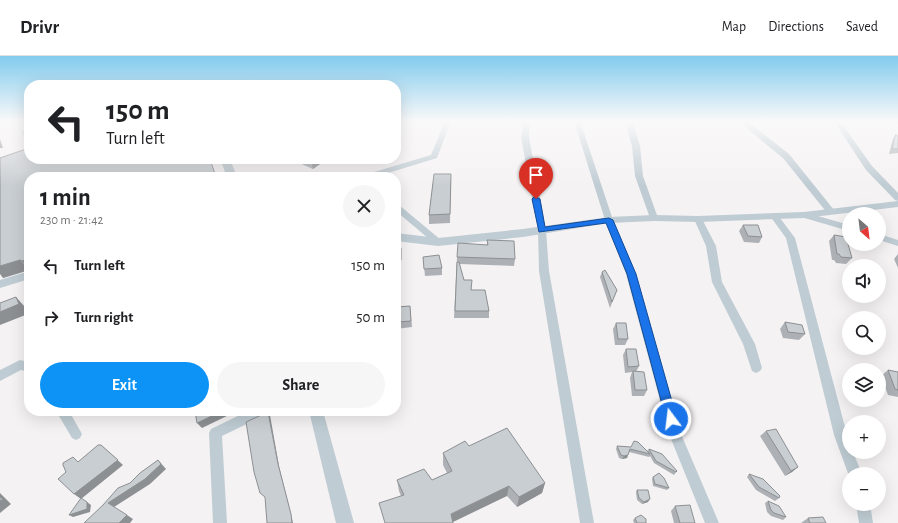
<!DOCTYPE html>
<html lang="en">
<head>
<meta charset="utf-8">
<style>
	body { margin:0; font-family:"Alegreya Sans",sans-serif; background:#f6f6f6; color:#202124; height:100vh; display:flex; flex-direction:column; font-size:15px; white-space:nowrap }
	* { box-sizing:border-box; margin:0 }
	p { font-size:13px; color:#757577 }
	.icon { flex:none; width:22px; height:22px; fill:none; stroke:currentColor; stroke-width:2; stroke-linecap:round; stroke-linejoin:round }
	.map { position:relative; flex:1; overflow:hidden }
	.side { position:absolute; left:24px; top:116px; width:377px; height:244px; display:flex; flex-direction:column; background:#fff; border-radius:16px; box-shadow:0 4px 16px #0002 }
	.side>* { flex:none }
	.top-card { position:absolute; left:24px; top:24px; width:377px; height:84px; border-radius:16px; box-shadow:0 4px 16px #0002; background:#fff; color:#202124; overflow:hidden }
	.needle { width:26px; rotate:152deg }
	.tools { position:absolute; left:842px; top:151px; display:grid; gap:8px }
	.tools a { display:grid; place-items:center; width:44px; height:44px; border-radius:50%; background:#fff; box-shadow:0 4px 16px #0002; font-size:20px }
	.pin { position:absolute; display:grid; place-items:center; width:34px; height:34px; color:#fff; margin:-41px -17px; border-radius:50% 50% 50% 0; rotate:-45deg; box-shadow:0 0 4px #0007 }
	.pin .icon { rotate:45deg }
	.me { position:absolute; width:44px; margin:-22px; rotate:345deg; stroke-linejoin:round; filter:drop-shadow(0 0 3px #0008) }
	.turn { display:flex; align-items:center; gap:14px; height:84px; padding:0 16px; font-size:18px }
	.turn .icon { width:52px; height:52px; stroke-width:2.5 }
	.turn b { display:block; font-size:28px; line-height:34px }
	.round { display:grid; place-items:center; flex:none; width:42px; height:42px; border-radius:21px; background:#f6f6f6 }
	.summary { display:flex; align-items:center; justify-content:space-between; height:68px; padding:0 16px }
	h1 { font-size:24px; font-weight:600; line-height:30px }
	.action { display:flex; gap:8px; margin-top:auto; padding:8px 16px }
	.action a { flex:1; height:46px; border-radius:24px; background:#0c93f5; color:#fff; font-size:16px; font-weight:600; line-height:46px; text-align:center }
	.action a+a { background:#f6f6f6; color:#202124 }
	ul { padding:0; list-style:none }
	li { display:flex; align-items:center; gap:12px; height:52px; padding:0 16px }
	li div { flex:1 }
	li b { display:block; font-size:15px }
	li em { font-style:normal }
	header { display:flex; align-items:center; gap:24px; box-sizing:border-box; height:56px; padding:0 20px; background:#fff; border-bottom:1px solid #e0e0e0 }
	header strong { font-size:19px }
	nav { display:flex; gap:22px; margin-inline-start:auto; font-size:14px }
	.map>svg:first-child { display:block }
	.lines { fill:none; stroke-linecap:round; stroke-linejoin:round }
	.service { fill:#bfccd3; fill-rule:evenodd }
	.minor { fill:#bfccd3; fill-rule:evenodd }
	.tertiary { fill:#bfccd3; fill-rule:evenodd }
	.wall { fill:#adb1b5 }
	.shaded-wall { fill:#8d9093 }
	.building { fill:#c9ced2; stroke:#8d9093 }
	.route { fill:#1a73e8; stroke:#114b97 }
</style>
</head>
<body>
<header>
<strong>Drivr</strong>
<nav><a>Map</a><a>Directions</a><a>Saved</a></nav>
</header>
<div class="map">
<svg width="898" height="467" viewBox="0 0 898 467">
	<rect width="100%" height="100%" fill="#f5f2f3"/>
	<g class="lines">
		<path class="service" d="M22 75H24L29 81V84H28L22 77Z"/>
		<path class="minor" d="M445 65H451L437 102 375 121H363L364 119 431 99Z
			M524 65H530L529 81 546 174 549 215 594 467H580L539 215 538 174 521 81Z
			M574 65H580L613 164 636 218 681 378 719 467H705L669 378 626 218 605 164Z
			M628 65H634L635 73 640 90 643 120 658 162 657 164 654 165 650 162 635 120 632 90 627 73Z
			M740 65H747L789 98 834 154 835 156 834 158H828L783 102 751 76Z
			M834 65H840L872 110 898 137V145L895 144 866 114Z
			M894 65H898V68Z
			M396 148 399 149 441 184 443 186 441 188H435L396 155Z
			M804 156 849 169V175L801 161 800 159 801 157Z
			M774 157 777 158 795 182 849 386V396H853L862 418H849V420L834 379 786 182 770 160Z
			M698 160 702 163 716 190 722 226 755 288 762 312 760 315 756 317 752 315 743 288 712 226 706 190 694 163Z
			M879 178 898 184V190L879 184Z
			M20 304 29 306V316L21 314 0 325V314Z
			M56 355H69L82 378 80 382 76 384 72 382Z
			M248 355H267L265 359 222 380 227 467H213L209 377 211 373Z
			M856 448H870L873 467H859Z"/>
		<path class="tertiary" d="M220 103H230L237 121H227Z
			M898 145V151L804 162 698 166 654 165 609 167 523 181 438 190 396 185V177L438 182 523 173 609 161 654 159 698 160 804 156Z
			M29 215V223L0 232V224Z
			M309 355H323L354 467H336Z"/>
	</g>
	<path class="wall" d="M896 78 898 81V97L889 98 893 82Z
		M290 103H323V106L313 113Z
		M451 118 450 167 429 168V159Z
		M29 121V214L3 222Z
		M743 169 762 181 759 187 744 186 739 175Z
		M834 179 852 202 846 208 836 207 834 204H832L829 185Z
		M487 184 515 203 514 210 459 208 464 224 489 255V262H454L457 201 487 189Z
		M396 192H401V210H396Z
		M898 198V212L894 203Z
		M423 201 442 212V219L425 220Z
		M602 216 617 234 610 252 600 221Z
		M410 250 412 271 396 273V251Z
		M785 266 805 278 799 284 783 282 780 273Z
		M616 267 628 283 625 289H615L613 273Z
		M626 293 639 310 636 316 647 334 644 340H632L630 322 632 316 625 317 623 299Z
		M888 314 898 316V341L888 339 881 320Z
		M766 375 798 411 792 416 785 420 760 380Z
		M469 390 545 427 542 437 517 451 507 440H401L399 435 397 424H432L447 417 443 409V397Z
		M617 390 647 395 649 393 677 415 674 419 654 407 650 400 649 401 629 396 627 402 622 403 619 402 616 393Z
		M749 418 779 442 775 445 756 434 747 421Z
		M653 421 669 432 667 434 653 430 652 423Z
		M637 434 648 446 642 448 637 444 636 436Z
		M768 445 786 461 783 464 771 460 767 456 765 447Z
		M675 450 695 467H674L671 455Z
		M635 462 646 467H634L633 464Z
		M808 462 826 467H801Z"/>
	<path class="shaded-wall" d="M0 83 3 92H0Z
		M311 103H323V106L313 113Z
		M29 203V213L22 205Z
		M20 204 29 214 3 222 0 218V210Z
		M16 241 25 251 28 258 0 269V256Z
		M222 355H230L231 358 202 372 197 367Z
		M268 356 270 359 279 410 293 467H292L278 408Z
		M101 389 123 409 81 443 74 438Z
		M628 399 627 402 622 403 624 400Z
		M158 404 166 413 150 428 114 451 108 447Z
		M798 411 792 416 785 420 791 415Z
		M545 427 542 437 517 451 519 441Z
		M509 430 507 440 451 467V458Z
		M0 437 11 448 0 457Z
		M650 443 648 446 642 448 644 446Z
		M87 446 91 449 90 456 73 461 69 459Z
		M127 459 133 463 130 467H119Z"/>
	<path class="building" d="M896 78 898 81V93H892Z
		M29 92V103H210L216 121H29V203L22 205 20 204 0 210V102Z
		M434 118H451L450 158 429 159Z
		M743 169H758L762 181 748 180Z
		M834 179 846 181 852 202 841 201 839 198H837Z
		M487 184 514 185 515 203 457 201 458 187 488 189Z
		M396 192H401V204L396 203Z
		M439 199 442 212 424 213 423 201Z
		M457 206H459L464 224H472L471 234H485L489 255H455Z
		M605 214 617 234 612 246 602 216Z
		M16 241 19 248 0 256V247Z
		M410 250 411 265 396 266V251Z
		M785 266 802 269 805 278 788 276Z
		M616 267H626L628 283H618Z
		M626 293H636L639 310 628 311Z
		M888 314 898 316V334L895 333Z
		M633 315 644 316 647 334H635Z
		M195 355H222L197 367Z
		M268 356 278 408 291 458 292 467H267L265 441 260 437 254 416 246 366Z
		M507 372 545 427 519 441 509 430 451 458 453 467H385L379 447 404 439 397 424 424 413 432 424 452 415 443 397 465 385 469 390Z
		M776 373 798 411 791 415 766 375Z
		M634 385 638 386 650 398 630 393 628 399 624 400 621 399 617 390 631 391Z
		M98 389H101L118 404 74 438 58 423 66 416 63 409V407L73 401 78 406Z
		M649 393 662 398 677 415 676 416 656 405Z
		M158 404 161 408 145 423 108 447 127 459 119 467H84L103 449 118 432 130 427 140 417Z
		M659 417 664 422 669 432 655 428 653 421Z
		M749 418 763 423 780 440 779 442 759 431Z
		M637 434H648L650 443 644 446 639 442Z
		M0 441 3 443 0 445Z
		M81 442 87 446V453L69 459Z
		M768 445 779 450 786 461 774 457 771 454Z
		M690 449 695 467H680L675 450Z
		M641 459 646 463V467H637L635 462Z
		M823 461 826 467H810L808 462Z"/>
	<linearGradient id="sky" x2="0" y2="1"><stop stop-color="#82cbed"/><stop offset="0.5" stop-color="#faf9fa"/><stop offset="1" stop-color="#faf9fa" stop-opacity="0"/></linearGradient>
	<rect width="898" height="130" fill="url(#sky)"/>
	<path class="route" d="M534 141H536L540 143 545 171 609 162 613 164 636 218 677 363 675 367 671 368 667 367 666 363 627 218 606 167 539 176 532 143Z"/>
</svg>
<div class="tools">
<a><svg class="needle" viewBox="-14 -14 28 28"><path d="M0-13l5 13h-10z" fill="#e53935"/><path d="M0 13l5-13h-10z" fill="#757577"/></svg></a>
<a><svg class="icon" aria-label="sound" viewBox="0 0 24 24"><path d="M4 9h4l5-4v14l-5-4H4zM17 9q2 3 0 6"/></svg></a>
<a><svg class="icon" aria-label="search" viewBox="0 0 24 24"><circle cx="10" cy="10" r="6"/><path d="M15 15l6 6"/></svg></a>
<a><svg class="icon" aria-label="layers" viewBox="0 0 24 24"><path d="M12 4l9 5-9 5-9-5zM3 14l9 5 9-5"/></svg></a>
<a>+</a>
<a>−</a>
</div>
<div class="pin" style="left:536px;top:143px;background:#d93025"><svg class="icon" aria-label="arrive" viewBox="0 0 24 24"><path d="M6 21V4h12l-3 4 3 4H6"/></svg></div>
<svg class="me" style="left:671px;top:363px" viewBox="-20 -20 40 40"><circle r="17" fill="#1a73e8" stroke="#fff" stroke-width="3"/><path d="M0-11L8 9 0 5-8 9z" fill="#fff"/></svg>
<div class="top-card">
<div class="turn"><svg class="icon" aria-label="left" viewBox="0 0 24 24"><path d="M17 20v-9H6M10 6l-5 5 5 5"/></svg><div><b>150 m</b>Turn left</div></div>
</div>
<section class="side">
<div class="summary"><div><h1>1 min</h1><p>230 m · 21:42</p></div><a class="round"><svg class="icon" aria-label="close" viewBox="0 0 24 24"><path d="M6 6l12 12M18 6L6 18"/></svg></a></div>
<ul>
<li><svg class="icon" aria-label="left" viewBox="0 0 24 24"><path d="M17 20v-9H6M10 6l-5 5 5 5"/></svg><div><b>Turn left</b></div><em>150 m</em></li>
<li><svg class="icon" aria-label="right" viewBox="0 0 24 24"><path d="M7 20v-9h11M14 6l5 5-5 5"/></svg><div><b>Turn right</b></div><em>50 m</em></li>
</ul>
<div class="action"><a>Exit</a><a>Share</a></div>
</section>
</div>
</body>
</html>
